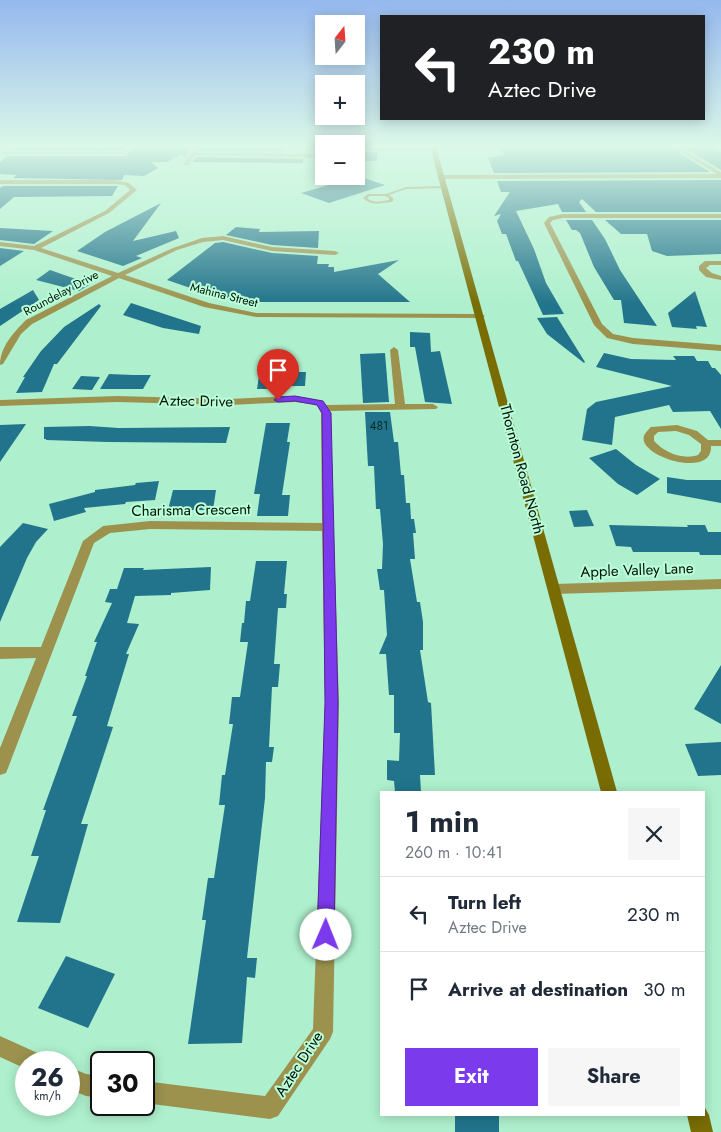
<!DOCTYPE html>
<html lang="en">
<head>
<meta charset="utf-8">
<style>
	body { margin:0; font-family:Jost,sans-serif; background:#f6f6f7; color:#1f2937; height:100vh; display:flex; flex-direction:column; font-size:19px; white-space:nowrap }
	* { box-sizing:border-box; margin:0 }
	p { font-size:16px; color:#747a83 }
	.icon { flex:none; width:28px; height:28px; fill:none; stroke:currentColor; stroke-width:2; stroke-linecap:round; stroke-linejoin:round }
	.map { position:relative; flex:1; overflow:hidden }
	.panel { position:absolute; left:380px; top:791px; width:325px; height:325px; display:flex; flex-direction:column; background:#fff; border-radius:0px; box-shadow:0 2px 12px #0003 }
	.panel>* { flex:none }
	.banner { position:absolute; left:380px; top:15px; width:325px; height:105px; border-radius:0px; box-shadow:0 2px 12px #0003; background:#202124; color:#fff; overflow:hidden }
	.needle { width:32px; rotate:17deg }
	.fabs { position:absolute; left:315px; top:15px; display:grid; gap:10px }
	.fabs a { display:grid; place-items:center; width:50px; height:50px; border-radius:0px; background:#fff; box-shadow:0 2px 12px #0003; font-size:25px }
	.speed { position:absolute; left:15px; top:1051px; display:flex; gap:10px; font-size:25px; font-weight:700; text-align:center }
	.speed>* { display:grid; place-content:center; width:65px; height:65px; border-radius:50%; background:#fff; box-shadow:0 2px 12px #0003; line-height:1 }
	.speed small { font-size:12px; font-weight:400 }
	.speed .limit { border:2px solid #111; border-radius:8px; background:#fff; color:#111 }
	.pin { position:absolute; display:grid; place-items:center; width:42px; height:42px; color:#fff; margin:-51px -21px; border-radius:50% 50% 50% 0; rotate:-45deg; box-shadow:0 0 5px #0007 }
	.pin .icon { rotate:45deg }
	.me { position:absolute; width:55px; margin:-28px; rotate:1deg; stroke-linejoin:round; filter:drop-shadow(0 0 4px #0008) }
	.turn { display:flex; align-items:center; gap:18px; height:105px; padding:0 25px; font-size:22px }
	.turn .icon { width:65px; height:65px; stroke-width:2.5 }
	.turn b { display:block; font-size:35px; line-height:42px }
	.round { display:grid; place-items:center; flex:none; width:52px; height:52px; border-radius:0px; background:#f6f6f7 }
	.headline { display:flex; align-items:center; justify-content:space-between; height:85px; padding:0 25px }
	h1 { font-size:30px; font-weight:700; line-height:38px }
	.cta { display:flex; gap:10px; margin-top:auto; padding:10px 25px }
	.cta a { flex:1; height:58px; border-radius:0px; background:#7c3aed; color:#fff; font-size:20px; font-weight:700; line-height:58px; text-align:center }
	.cta a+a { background:#f6f6f7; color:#1f2937 }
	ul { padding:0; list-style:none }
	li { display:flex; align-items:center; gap:15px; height:75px; padding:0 25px; border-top:1px solid #e0e1e3 }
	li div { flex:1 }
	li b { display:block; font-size:19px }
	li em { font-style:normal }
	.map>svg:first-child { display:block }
	.building { fill:#21748b }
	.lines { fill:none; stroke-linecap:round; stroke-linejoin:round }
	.lane { fill:#9c924e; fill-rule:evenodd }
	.street { fill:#9c924e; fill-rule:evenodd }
	.secondary { fill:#786c02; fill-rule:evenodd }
	.route { fill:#7c3aed; stroke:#51269a }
	.labels { text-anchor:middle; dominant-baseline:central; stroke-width:4; stroke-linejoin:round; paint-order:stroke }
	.far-street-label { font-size:12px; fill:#001106; stroke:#bbfeda }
	.number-label { font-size:12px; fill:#082a27 }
	.street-label { font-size:15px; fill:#001106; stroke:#bbfeda }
</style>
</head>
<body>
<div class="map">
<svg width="721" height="1132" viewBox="0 0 721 1132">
	<rect width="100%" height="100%" fill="#aef0cd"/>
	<path class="building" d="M18 146 103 148 104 146H127L123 150H14Z
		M135 146H191L185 158 182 154 167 162H151L158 168 144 176 124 175 122 180 13 178 17 175 0 174V162L7 156H125Z
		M201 146H278L277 150 272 151H199Z
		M500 146H620V148L668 146 710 172 494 173 488 158 504 155Z
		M681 146H710L721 152V170Z
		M362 152H377V161H362Z
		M197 157 303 159V163L192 162Z
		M353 178H364L385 185 329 203 301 193Z
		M721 180V212H596L582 199 579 202 586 212H562L558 204 516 211 534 249 546 283 564 314 543 315 518 261H516L506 234H502L497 221 501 214 494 216 510 192H501L497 181Z
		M3 186H118L112 196 14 197 0 209V188Z
		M161 203 133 241 176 231 179 238 136 256 142 258 123 266 77 251 105 232Z
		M566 220H592L605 239 620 270 657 326 624 323 621 300H614L594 267 580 233 576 230H572Z
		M605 220H721V254L667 256 652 251 647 234H621Z
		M236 227 260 229 259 232 319 231 318 248 272 245 226 235Z
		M0 228 53 231 34 244 0 240Z
		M223 242 272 253 318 256 317 264H329L328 267H334V272L399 260 378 274 410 302H257L214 296 167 280 215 243Z
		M0 248 24 251 0 266Z
		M50 270 90 284 89 285 79 291 36 280Z
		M33 290 39 300 0 326V309Z
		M695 291 707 327 696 326 697 329 672 327 668 313Z
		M131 303 201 326 199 334 163 328 123 315Z
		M99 304 101 306 57 364H54L42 392 16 393 25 377H23L41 351 64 327Z
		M557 317 585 362 584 363 547 334 537 318Z
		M410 332 430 333 431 352 440 351 452 404 425 402 415 347H410Z
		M385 353 389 402 363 403 360 354Z
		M604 353 631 359 676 360 673 356H694L697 361H708L712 368H715L721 375V429L710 411 673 412 669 405 615 417 612 445 582 440 587 409 596 402 672 386 596 367Z
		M289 372H306L305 386H288Z
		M109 374 133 375H151L143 389H100Z
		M81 376 100 377 92 390 72 389Z
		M259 376H278L276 389H257Z
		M365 412H390L394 442H398L401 475H404L406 503H410L411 519H414L416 533H413L415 559H410L417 602H420L423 622V650H420L428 702 431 703 435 775H420L421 792H395L394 781 387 780V760L399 761 400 733H394V695H389L386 654H379L387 635 384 590H380L377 569H382L383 544 380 509H376L374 466H368Z
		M266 423H290L287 442H290L282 495H290L288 516H257L260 494H254Z
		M26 424 0 462V425Z
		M89 426 119 428 230 427 226 443 107 442 46 440V439H44V427Z
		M616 449 636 465 660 479 637 495 618 484 589 458Z
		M667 477 687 480H721V503L667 493Z
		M159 481 155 500 126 502 125 504 84 508 86 512 54 521 49 504 95 492V490L135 485 136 483Z
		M173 490H216L213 510H168Z
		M587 510 594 526 574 527 569 511Z
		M23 523 48 529 36 542 27 558 0 622V547Z
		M609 525 688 527 687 525H705L708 532H721V555H700L699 552H633L631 547 616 546Z
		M256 561H287L284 594H287L286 608H278L274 664H280L278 687H272L269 747H274L272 762H266L265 798 247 958H257L255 978 247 977 242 1043 188 1044 206 920H202L208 878H214L225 805H219L222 775H225L233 724H229L232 697H240L248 642H240L242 623H244L246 601H250Z
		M211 567 210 590 171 593V595L135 596 127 623 139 624 126 654H129L107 726 113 727 81 824H88L60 923 17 922 39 856H31L46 810H43L77 716H72L87 676H85L97 642H94L112 603 105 602 110 589H117L124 568H144L143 570Z
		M721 665V724L694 709Z
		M721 742V775L698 776 685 744Z
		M66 956 115 974 88 1028 38 1008Z
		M455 1115H499V1132H455Z"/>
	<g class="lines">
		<path class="lane" d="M129 146H133L125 154H0V152H124Z
			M356 148 435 149 437 150 435 151 356 150Z
			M444 186 445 188 406 189 389 195 393 198V201L391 202C381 203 371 206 363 198L368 194H386L406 187ZM370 196H385L389 198V200C382 201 373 204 367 198Z"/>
		<path class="street" d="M193 146H199L196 152 201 153H272L279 151 280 146H286L282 154H324V158L196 155 188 165H184Z
			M670 146H677L721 172V178L442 179 439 177 442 175 717 174Z
			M0 180H115L129 183 137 190 109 213 41 248 118 273 173 248 202 238 223 236 272 247 335 251 339 253 335 255 272 251 223 240 203 242 177 250 125 275 209 303 256 313 481 314 485 316 481 318 256 317 204 307 119 278 32 324 21 334 3 364 0 365C0 347 14 332 26 320L112 276 34 250 0 246V242L34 246 105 211 130 190 125 185 115 184H0Z
			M563 214H721V218H563L553 220 550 223 602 324 613 334 633 338 721 345V351L633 344 607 338 594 325 544 223 549 217Z
			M705 261H721V265H710L706 268 712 273 721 276V280L706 277 699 270V266Z
			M394 347 398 350 405 404H433L438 407 436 409 330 411 339 703 333 1032 330 1039 278 1116 270 1119 144 1103V1081L265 1096 313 1029 325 703 322 531 150 529 110 533 94 543 8 768 6 773 0 775V748L36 658 0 659V647H41L83 541 103 526 150 521 322 523 321 413 317 405 295 402 229 405 117 402 0 406V400L117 396 229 399 295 396 323 401 326 405 395 404 390 350Z
			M677 425 697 431 708 440H721V446H711C713 480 637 456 644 436 645 433 649 429 651 427ZM676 431 689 435 701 444V451L698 455C683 460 665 453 654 441V436L658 432Z
			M721 579V589L554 594 549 592 548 589 549 586 554 584Z
			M0 1036 42 1055 45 1062H26V1069L0 1057Z
			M69 1067 86 1074 101 1076V1098L86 1096 69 1089Z"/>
		<path class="secondary" d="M432 146H438V154L617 792H601L432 154Z
			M704 1106 709 1115 713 1132H691L687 1115H704Z"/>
	</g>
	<linearGradient id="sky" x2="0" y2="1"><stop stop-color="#95b8ef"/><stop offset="0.48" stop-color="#dbf8e8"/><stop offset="1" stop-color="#dbf8e8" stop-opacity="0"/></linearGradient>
	<rect width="721" height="305" fill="url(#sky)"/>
	<path class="route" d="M295 396 323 401 331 413 338 703 334 935 332 941 326 944 320 941 317 935 325 703 322 413 317 405 295 401 278 402 274 400 278 397Z"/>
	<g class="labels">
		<g class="far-street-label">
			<text transform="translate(61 293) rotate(-28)">Roundelay Drive</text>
			<text transform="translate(224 295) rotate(14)">Mahina Street</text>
		</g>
		<g class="number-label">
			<text x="379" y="426">481</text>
		</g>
		<g class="street-label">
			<text transform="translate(196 401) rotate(1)">Aztec Drive</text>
			<text transform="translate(522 469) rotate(75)">Thornton Road North</text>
			<text transform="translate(191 510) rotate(-1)">Charisma Crescent</text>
			<text transform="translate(637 570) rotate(-2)">Apple Valley Lane</text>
			<text transform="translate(299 1064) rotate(-57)">Aztec Drive</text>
		</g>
	</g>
</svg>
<div class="fabs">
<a><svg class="needle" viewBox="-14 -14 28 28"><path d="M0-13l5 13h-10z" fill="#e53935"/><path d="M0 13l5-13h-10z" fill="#747a83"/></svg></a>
<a>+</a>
<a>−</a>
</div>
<div class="speed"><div>26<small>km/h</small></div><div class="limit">30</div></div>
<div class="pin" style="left:278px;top:400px;background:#d93025"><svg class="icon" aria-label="arrive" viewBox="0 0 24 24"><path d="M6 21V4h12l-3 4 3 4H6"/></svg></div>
<svg class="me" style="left:326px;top:935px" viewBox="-20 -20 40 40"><circle r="19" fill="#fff"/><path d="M0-13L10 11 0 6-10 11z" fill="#7c3aed"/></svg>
<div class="banner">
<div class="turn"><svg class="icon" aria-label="left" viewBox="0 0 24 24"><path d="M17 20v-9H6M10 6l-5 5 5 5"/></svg><div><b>230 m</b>Aztec Drive</div></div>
</div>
<section class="panel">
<div class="headline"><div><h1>1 min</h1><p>260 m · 10:41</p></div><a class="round"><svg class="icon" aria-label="close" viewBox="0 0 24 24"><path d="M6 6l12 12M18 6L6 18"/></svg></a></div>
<ul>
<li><svg class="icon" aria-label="left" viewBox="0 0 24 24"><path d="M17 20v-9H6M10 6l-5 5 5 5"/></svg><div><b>Turn left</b><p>Aztec Drive</p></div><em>230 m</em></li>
<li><svg class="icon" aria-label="arrive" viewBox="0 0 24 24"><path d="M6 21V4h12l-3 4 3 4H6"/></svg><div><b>Arrive at destination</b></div><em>30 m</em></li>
</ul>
<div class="cta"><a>Exit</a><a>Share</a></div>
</section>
</div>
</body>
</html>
